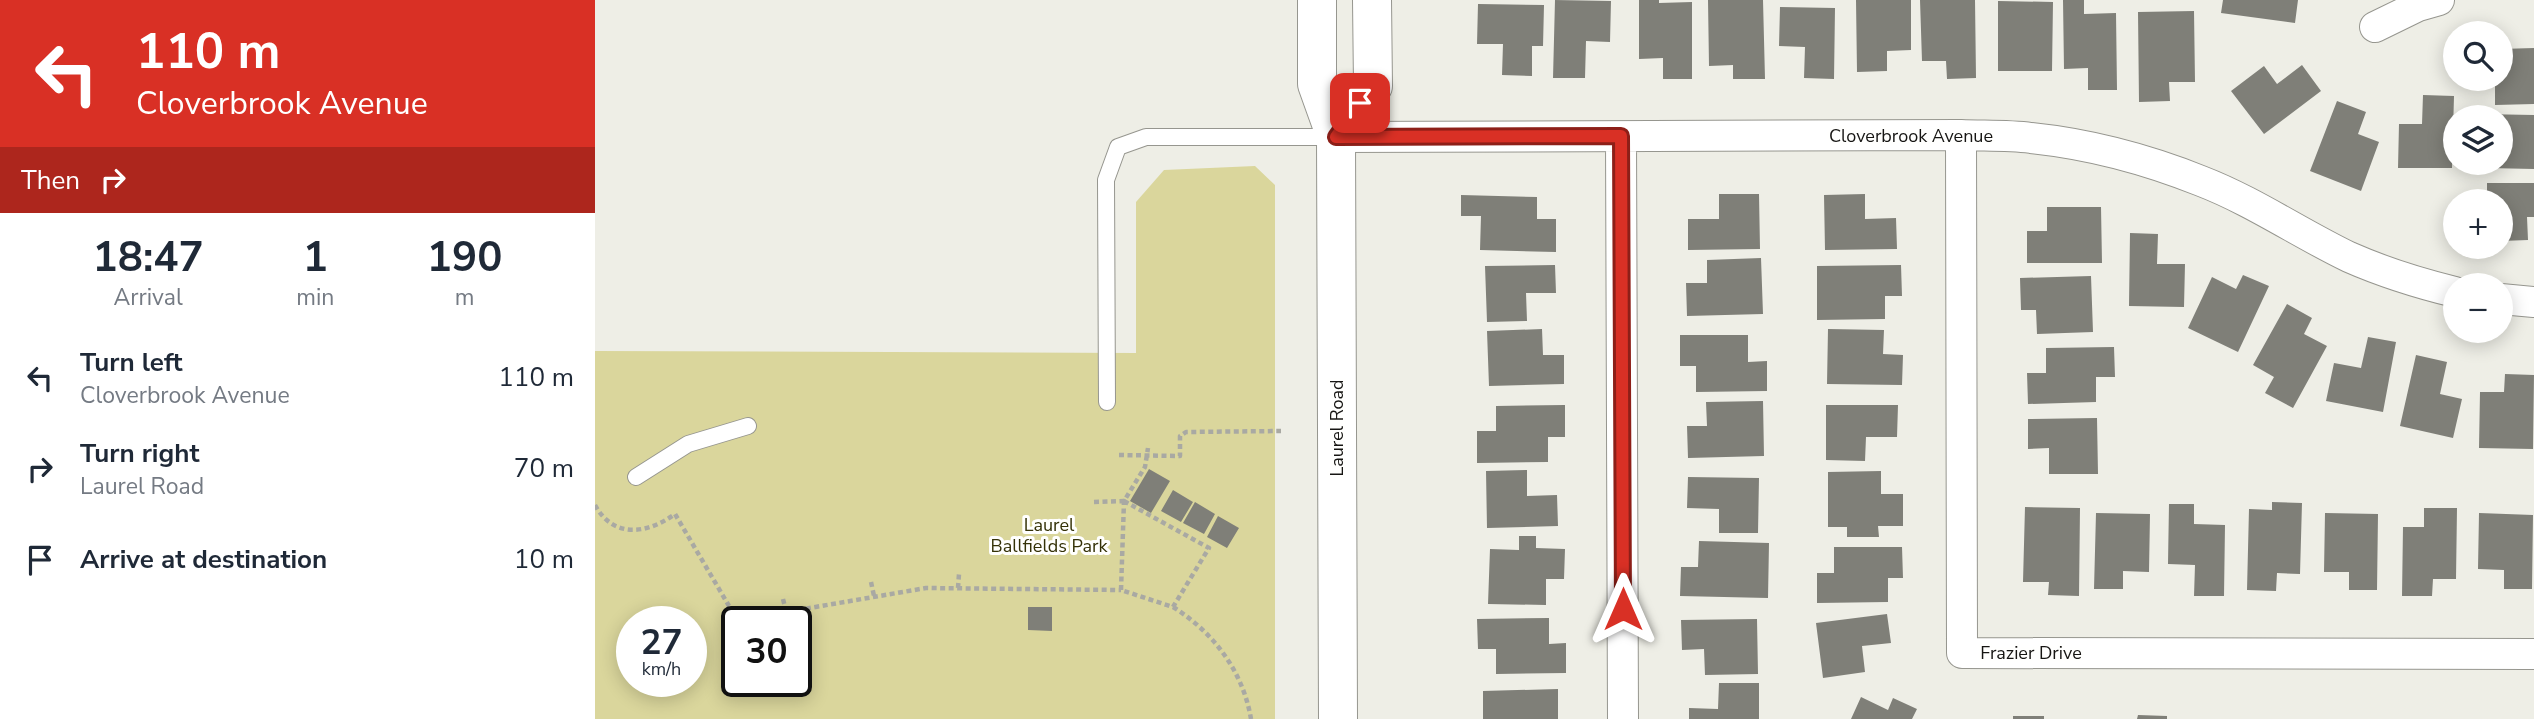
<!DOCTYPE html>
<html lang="en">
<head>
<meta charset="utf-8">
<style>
	body { margin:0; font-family:"Nunito Sans",sans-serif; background:#f6f6f7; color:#1f2937; height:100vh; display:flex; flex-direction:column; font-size:26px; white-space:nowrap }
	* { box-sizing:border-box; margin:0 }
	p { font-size:23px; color:#747a83 }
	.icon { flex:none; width:38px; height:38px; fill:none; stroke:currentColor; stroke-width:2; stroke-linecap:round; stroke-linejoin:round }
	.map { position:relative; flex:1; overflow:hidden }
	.details { display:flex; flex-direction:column; background:#fff; width:595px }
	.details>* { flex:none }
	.banner { background:#d93025; color:#fff; overflow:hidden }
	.controls { position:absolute; left:1848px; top:21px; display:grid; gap:14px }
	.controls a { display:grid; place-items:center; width:70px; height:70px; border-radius:50%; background:#fff; box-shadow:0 4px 18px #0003; font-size:35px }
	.speed { position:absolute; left:21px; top:606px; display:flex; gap:14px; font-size:35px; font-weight:700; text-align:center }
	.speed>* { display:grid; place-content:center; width:91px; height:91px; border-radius:50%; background:#fff; box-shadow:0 4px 18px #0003; line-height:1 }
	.speed small { font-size:18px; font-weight:400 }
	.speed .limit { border:4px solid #111; border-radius:10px; background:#fff; color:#111 }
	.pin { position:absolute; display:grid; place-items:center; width:60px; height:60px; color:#fff; margin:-30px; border-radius:14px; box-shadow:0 4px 10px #0006 }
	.me { position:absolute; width:77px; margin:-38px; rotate:0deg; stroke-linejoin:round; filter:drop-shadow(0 0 5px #0008) }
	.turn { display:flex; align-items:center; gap:24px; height:147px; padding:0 21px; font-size:32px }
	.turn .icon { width:91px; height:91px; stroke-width:2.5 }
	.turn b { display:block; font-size:49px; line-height:60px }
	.then { display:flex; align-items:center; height:66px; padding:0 21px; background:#0003; gap:14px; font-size:26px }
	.eta { display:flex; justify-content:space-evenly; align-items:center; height:119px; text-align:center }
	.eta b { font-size:42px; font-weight:700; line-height:49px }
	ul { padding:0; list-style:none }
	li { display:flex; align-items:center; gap:21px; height:91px; padding:0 21px }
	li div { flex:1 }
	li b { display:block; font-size:26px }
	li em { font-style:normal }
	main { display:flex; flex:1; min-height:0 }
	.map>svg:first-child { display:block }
	.green { fill:#dad69c; fill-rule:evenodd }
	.building { fill:#7f7f78 }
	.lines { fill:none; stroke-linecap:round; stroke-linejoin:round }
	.lane-casing { stroke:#96968f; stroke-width:18 }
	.street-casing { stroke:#96968f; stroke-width:32 }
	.secondary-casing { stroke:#96968f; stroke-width:40 }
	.path { stroke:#a9a9a3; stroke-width:4.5; stroke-dasharray:5 3.5; stroke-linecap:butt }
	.lane { stroke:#fff; stroke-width:16 }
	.street { stroke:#fff; stroke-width:30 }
	.secondary { stroke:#fff; stroke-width:38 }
	.route-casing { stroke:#8d1f18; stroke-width:18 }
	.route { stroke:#d93025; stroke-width:12 }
	.labels { text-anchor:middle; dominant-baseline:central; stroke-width:6; stroke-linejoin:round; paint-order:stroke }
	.street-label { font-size:18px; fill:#161513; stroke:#fffffe }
	.park-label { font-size:18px; fill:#343107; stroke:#fffffe }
</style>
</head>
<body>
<main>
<section class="details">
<div class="banner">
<div class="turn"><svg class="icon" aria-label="left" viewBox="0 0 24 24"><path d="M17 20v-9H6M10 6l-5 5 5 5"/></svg><div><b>110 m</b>Cloverbrook Avenue</div></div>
<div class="then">Then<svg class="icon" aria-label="right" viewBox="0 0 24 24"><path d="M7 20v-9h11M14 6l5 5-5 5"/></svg></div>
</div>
<div class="eta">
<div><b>18:47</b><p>Arrival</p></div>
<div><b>1</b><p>min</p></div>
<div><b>190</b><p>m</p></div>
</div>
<ul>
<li><svg class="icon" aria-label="left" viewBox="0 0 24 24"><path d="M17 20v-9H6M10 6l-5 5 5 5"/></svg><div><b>Turn left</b><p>Cloverbrook Avenue</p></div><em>110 m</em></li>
<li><svg class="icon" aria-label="right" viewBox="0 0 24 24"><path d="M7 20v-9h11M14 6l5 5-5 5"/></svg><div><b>Turn right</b><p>Laurel Road</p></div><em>70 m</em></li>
<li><svg class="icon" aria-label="arrive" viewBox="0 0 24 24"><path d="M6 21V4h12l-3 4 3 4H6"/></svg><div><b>Arrive at destination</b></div><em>10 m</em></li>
</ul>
</section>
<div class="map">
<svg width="1939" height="719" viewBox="0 0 1939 719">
	<rect width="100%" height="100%" fill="#eeeee6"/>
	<path class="green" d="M660 166 680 185V719H0V351L541 353V202L569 170ZM37 621H96V681H37ZM142 621H201V681H142Z"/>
	<path class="building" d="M960 0 1016 1 1015 42 991 41 990 78H958Z
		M1044 0H1064V3L1097 2V79H1068V58L1044 59Z
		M1113 0H1168L1170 79H1138V65L1114 66Z
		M1261 0H1316V50L1292 51V71L1262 72Z
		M1325 0H1380L1381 78 1352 79 1351 61H1327Z
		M1468 0H1489V14L1521 13 1522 90H1493V68L1469 69Z
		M1628 0H1703L1700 23 1626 13Z
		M1403 1 1458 2 1457 71H1403Z
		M883 4 949 5 948 46H937V76L907 75 908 44H882Z
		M1185 7 1240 8 1239 79 1209 78 1210 47 1184 46Z
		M1599 11 1600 82H1574L1575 101 1544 102 1543 12Z
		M1939 48V104L1900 105V79H1906V49Z
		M1707 65 1726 91 1669 134 1636 91 1669 66 1682 84Z
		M1828 95 1859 96 1857 168H1803L1804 124H1827Z
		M1742 101 1771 112 1763 134 1784 142 1766 191 1715 171Z
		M1885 114 1939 115V169L1893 168 1894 163H1906V117H1885Z
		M1892 183H1939V217H1932L1933 240 1906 241V201H1892Z
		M1124 194H1164L1165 249 1093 250V219H1124Z
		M1270 194V219L1301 218 1302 249 1230 250 1229 195Z
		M866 195 942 197V219H961V252L885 250 886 216H866Z
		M1452 207H1506L1507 263H1432V231H1452Z
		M1535 233 1563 234 1562 264H1590L1589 307 1534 306Z
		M1166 258 1168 314 1092 316 1091 283H1112V260Z
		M960 265 961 293H931L932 321 892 322 890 266Z
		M1306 265 1307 296H1290V319L1222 320V266Z
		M1648 275 1674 286 1643 352 1593 328 1617 277 1641 289Z
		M1496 276 1498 332 1442 334 1441 310H1426L1425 278Z
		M1692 304 1717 318 1709 334 1732 346 1698 408 1670 393 1679 377 1658 365Z
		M947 329 948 355H969V384L894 386 892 331Z
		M1233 329 1289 330 1288 354 1308 355 1307 385 1232 384Z
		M1085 335H1153V362L1172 361V391L1101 392V366H1085Z
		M1773 337 1801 342 1788 412 1731 401 1739 363 1766 368Z
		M1519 347 1520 377H1501V402L1433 404 1432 373H1451V348Z
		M1821 355 1852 362 1845 394 1867 399 1858 438 1805 426Z
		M1910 374 1939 375 1938 449 1884 448 1885 392H1909Z
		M1168 401 1169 456 1093 458 1092 426H1112L1111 402Z
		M970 405V437H953V462L882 463V431H901V406Z
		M1231 405H1303L1302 437H1271L1270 461 1231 460Z
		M1502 418 1503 474H1454V448L1433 449V419Z
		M554 469 575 481 556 513 535 501Z
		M932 470V496L962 495 963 526 892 528 891 471Z
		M1286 471V494H1308V526H1283L1284 537H1252V527H1233V472Z
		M1093 477 1164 478 1163 533H1124V509L1092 508Z
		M578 490 598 502 586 522 566 511Z
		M600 502 620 514 609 534 588 523Z
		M1677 502 1707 503 1705 574 1682 573 1681 591 1652 590 1654 509 1677 510Z
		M1574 504H1599V524L1630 525 1629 596H1599L1600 565 1573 564Z
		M1430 507 1485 508 1484 596 1453 595 1454 582H1428Z
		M1829 508H1862L1861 579H1838L1837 596H1807L1808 527H1829Z
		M1501 513 1555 514 1554 572 1528 571V589H1499Z
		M1730 513 1783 514 1782 590H1754V572H1729Z
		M1884 513 1938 515 1937 589H1909V570L1883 569Z
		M623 516 644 528 632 548 612 537Z
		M924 536H941V548L970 549 969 579H951V605L893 604 895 549 924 550Z
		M1104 541 1174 543 1173 598 1085 596 1086 567H1103Z
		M1239 547H1307L1308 578H1293V602L1222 603V573H1239Z
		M433 607H457V631L433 630Z
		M1292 614 1296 643 1267 646 1270 672 1228 678 1221 623Z
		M954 618V644L971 643V673L901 674V649H883L882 619Z
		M1162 619 1163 674 1110 675 1109 649 1087 650 1086 620Z
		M1124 683H1164V719H1094V708L1123 709Z
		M963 689V719H888V691Z
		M1266 697 1293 710 1298 698 1322 709 1317 719H1256Z
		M1543 715 1572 716V719H1542Z
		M1418 716H1449V719H1418Z"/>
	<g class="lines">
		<defs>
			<path id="lane" d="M512 402 511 180 523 147 551 137H741
				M41 477 93 444 153 426"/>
			<path id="street" d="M1780 27 1823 6 1844 0
				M1366 135 1367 653 1939 654
				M741 137 1366 135C1389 136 1413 135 1436 138 1494 144 1551 159 1606 181 1658 201 1704 233 1754 257 1788 272 1823 283 1860 292
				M1026 137 1028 719
				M1906 299 1939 302"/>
			<path id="secondary" d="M722 0V84L741 137 743 719
				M741 137 778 86 777 0"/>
		</defs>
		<use href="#lane" class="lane-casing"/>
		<use href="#street" class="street-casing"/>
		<use href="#secondary" class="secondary-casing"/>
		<path class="path" d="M524 455 585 456V436L591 432 686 431
			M529 501 614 548 578 607 526 590Z
			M499 502 529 501 550 467 553 448
			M0 505C19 540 54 533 80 514L134 606 150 616 162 617 331 588 526 590
			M276 582 279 596
			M363 588 364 574
			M188 599 191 611
			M578 607C618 632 648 671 656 719"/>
		<use href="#lane" class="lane"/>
		<use href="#street" class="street"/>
		<use href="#secondary" class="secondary"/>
	</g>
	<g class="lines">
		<defs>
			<path id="route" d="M765 103 741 137 1026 136 1028 609"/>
		</defs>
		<use href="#route" class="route-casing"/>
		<use href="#route" class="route"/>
	</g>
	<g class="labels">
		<g class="street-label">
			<text x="1316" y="136">Cloverbrook Avenue</text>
			<text transform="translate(742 428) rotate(-90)">Laurel Road</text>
			<text x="1436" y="653">Frazier Drive</text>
		</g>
		<g class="park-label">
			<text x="454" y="525">Laurel<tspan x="454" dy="21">Ballfields Park</tspan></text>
		</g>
	</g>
</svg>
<div class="controls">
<a><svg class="icon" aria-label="search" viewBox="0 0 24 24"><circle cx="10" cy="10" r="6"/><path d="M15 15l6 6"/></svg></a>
<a><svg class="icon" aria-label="layers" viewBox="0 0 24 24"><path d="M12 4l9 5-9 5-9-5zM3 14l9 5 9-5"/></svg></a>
<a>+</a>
<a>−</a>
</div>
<div class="speed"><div>27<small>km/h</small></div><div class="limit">30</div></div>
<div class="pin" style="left:765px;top:103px;background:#d93025"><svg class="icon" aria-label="arrive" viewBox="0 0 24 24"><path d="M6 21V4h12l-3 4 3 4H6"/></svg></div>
<svg class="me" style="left:1028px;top:609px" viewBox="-20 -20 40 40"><path d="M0-17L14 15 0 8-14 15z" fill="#d93025" stroke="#fff" stroke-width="4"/></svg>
</div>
</main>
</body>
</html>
